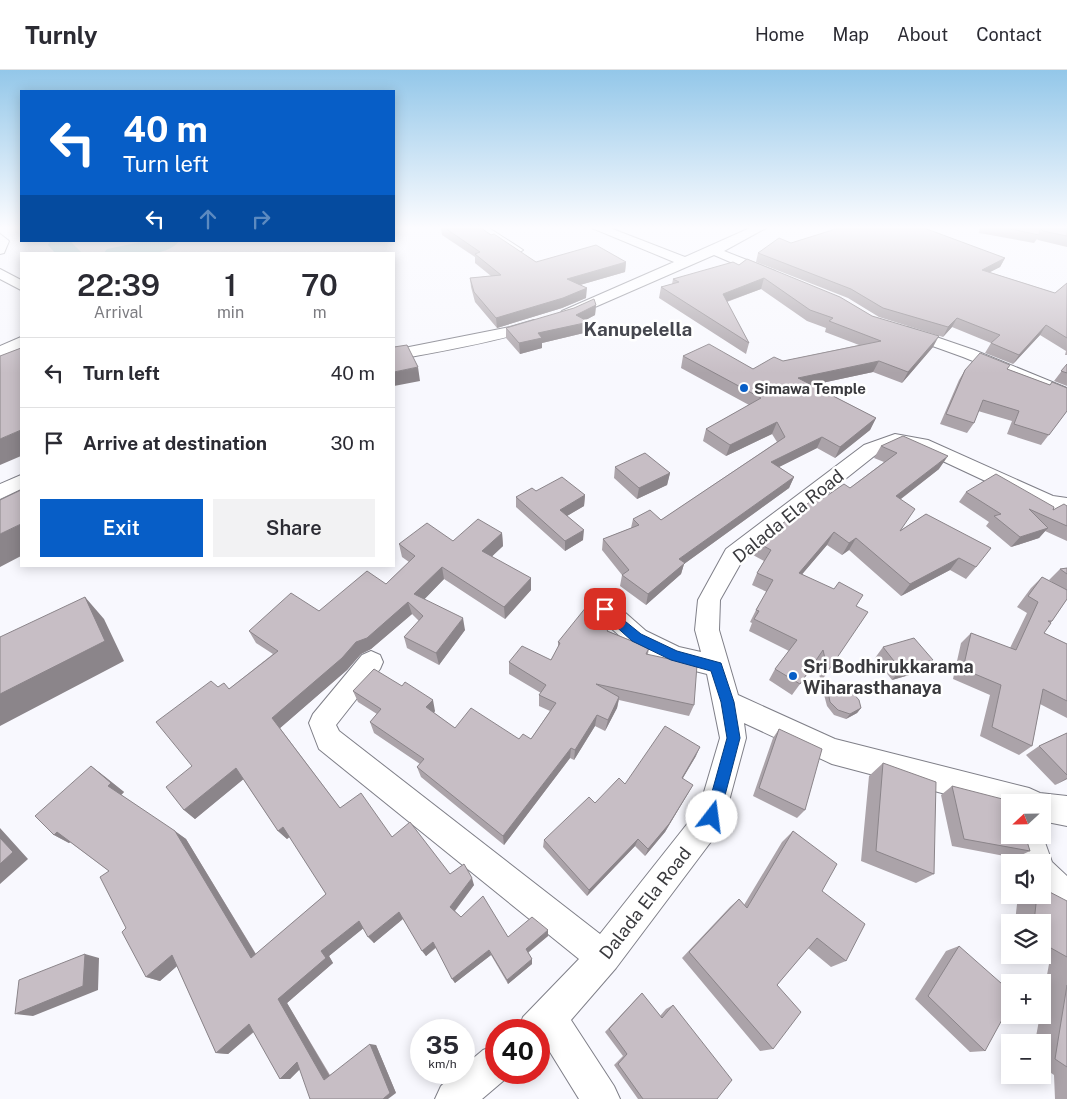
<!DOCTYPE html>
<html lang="en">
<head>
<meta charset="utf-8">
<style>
	body { margin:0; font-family:"Public Sans",sans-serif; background:#f2f2f3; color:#2b2b33; height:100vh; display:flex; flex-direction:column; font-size:19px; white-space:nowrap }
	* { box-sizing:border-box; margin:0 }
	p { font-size:16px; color:#7c7c81 }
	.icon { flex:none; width:28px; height:28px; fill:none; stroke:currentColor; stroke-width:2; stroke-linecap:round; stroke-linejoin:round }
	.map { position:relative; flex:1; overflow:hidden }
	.side { position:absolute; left:20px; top:182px; width:375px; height:315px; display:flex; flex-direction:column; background:#fff; border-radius:0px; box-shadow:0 2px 12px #0003 }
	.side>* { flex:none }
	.guide { position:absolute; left:20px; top:20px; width:375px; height:152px; border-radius:0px; box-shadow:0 2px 12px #0003; background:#075ec7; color:#fff; overflow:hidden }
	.needle { width:32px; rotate:248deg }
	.buttons { position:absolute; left:1001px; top:724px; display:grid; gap:10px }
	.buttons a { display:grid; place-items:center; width:50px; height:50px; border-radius:0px; background:#fff; box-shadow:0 2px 12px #0003; font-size:25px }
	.speed { position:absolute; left:410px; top:949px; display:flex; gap:10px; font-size:25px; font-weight:700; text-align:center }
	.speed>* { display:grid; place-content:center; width:65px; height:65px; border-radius:50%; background:#fff; box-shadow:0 2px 12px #0003; line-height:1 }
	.speed small { font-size:12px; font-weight:400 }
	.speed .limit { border:8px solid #d22; background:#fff; color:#111 }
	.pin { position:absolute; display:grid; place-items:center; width:42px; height:42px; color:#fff; margin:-21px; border-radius:10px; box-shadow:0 2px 8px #0006 }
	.me { position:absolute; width:55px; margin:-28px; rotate:15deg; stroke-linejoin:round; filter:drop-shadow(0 0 4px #0008) }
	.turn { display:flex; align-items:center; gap:18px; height:105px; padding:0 20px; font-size:22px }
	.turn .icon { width:65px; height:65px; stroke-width:2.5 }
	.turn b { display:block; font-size:35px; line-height:42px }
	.lanes { display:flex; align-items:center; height:48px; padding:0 20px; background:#0003; justify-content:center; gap:25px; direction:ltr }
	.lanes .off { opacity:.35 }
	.eta { display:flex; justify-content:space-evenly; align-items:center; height:85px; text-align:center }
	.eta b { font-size:30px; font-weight:600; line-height:35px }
	.action { display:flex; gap:10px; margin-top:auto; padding:10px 20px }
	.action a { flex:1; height:58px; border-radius:0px; background:#075ec7; color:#fff; font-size:20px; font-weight:600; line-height:58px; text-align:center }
	.action a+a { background:#f2f2f3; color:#2b2b33 }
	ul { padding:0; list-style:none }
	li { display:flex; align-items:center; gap:15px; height:70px; padding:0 20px; border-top:1px solid #e1e1e2 }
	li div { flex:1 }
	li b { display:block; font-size:19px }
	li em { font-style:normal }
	header { display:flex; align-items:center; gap:30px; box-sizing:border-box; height:70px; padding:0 25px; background:#fff; border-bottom:1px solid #e1e1e2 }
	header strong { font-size:24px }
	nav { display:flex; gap:28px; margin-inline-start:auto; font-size:18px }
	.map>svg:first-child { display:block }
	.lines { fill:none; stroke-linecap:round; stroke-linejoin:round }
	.river { fill:#b3e4ea; fill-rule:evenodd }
	.minor-casing { stroke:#7f7f88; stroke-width:2 }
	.minor { fill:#fff; fill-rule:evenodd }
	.wall { fill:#aba3a9 }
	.shaded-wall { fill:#8b858a }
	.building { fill:#c7bec5; stroke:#8b858a }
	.route { fill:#075ec7; stroke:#053d81 }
	.poi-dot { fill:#075ec7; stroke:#fff; stroke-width:2 }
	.labels { text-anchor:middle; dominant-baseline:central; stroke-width:5; stroke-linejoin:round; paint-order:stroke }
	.far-poi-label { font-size:15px; font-weight:bold; fill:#3a3a3e; stroke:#fff; text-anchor:start }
	.street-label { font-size:18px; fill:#3a3a3e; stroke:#fff }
	.poi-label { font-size:18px; font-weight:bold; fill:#3a3a3e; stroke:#fff; text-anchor:start }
	.far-district-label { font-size:19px; font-weight:bold; fill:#46474f; stroke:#fff }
</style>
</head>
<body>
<header>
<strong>Turnly</strong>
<nav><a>Home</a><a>Map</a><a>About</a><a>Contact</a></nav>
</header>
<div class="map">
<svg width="1067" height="1029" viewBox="0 0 1067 1029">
	<rect width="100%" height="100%" fill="#f8f8fe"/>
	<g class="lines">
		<path class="river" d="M50 171H73L72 173 83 184H56L48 175Z
			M146 171H179C167 189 123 184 103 184L107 179Z"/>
		<defs>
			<path id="minor" d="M474 158H489L523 180 517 184 513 183Z
				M592 158H610L685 187 750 158H766L724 181 775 201 777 204 770 208 765 207 714 185 572 247H562L560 244 562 241 674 192Z
				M0 164 9 171 4 183 0 184Z
				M0 199 21 210V220L0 209Z
				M534 250 541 254C533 266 415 286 394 290V280L510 257Z
				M907 257 974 280 1067 318V329L963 287 902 265 899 262Z
				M21 267V278L0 287V276Z
				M895 364 928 370 1053 426 1067 428V442L1043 438 917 379 896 376 878 383 742 491 720 530 719 560 738 625 835 669 1029 718 1040 723 1067 726V756L1042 751V732H1010V741L832 694 744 653 746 668 722 757 616 898 571 950 614 1016 620 1029H579L545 974 539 977V960H518L523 947 579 889 319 679 309 653 313 644 362 585 371 581 380 585 383 592 380 599 336 655 339 661 600 864 699 739 720 668 707 604C670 595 640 586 612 559 605 553 598 547 593 539L597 532 605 530 613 532 646 561 679 577 701 582 695 560 698 530 726 479 864 375Z
				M21 405V419L0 429V414Z
				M1042 764 1052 792 1067 806V845L1056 840 1041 825 1042 792H1022L1013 765Z
				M496 975V1002H510L509 1006 482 1029H435L441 1016 456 1002H464V996L483 980Z"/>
		</defs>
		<use href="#minor" class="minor-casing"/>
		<use href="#minor" class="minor"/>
	</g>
	<path class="wall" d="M441 158H481L536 192H626L625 202 580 215 586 228 562 238 497 258 475 232 471 217 470 208 491 206 475 193V187L442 165Z
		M980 158H1067V177L1038 170 1037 169 1034 173 979 163Z
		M791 173 1005 188 1000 197 989 202 1055 223 1067 213V285H1065L1066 281 1040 265 1013 294 985 283 991 273 952 257 943 267 879 247 848 228 756 192 758 183Z
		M739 195 872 246 933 277 902 313 873 302 812 315 876 348 870 360 835 388 817 378 779 397 794 407 789 418 684 494 681 504 646 535 620 516 622 505 602 480 603 469 631 458 633 449 661 450 777 372 772 364 726 386 703 371 706 359 749 335 681 298 683 286 753 299 783 291 859 275 825 262 826 258 807 251 761 219 727 232 749 273 746 284 659 228 661 217 672 214 673 209Z
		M596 235 595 245 585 250 588 262 542 273V278L520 284 506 268V258Z
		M1067 294V316L1054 311Z
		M1010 295 1007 299 1050 315 1067 341 1041 375 1007 364 1012 351 978 341 974 353 967 363 940 354 959 310 965 300Z
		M881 376 939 399 901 429V460L926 444 976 497 966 509 950 500 901 526 849 480 842 485 827 475 802 504 856 536 828 601 821 612 816 592 792 625 769 610 775 599 789 581 749 561 752 553 750 552 756 540 767 522 752 515 757 503 764 491 753 485 758 473 828 425 850 418 884 392 874 388Z
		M615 397 670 403 667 415 637 429 614 408Z
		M536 421 585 425 584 436 567 446 583 470 565 481 516 437V427Z
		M966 422 1053 440 1067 436V471L1045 461 1039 468 1011 477 986 456 989 452 959 432Z
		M502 463 503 476 492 486 531 520 505 549 444 509 424 529 465 560 439 595 407 578 404 567 419 551 412 544 371 579 361 584 347 600 280 658 340 738 392 767 450 804 474 815 455 841 461 847 508 867 548 866 528 883 532 894 508 914 491 885 455 913 436 878 426 886 403 849 374 873 363 858 329 886 333 893 287 933 330 1005 376 975 396 1023 299 1000 290 1009H280L254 962 228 984 216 983 177 896 160 911 146 907 126 858 109 801 70 772 69 773 54 765 91 696 104 706 124 722 121 725 186 769 256 884 326 824 290 767 287 769 278 761 243 709 195 749 184 740 192 696 218 617 229 619 273 584 256 573 249 561 319 541 386 514 409 492 402 487 399 474 453 471Z
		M1067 498V529L1044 563 1067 574V648L1040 634 1032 676 1019 685 980 666 990 625 953 609 961 573 971 563 1010 578 1027 543 1017 537 1031 518 1042 507 1052 512 1049 510 1060 499Z
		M603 554V555L609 558 608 561 649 578 648 584 694 635 689 646 619 630 617 638 605 661 595 656 574 690 570 688 504 775 421 707 417 697 420 694 374 663 370 652 377 644 358 632 353 621 435 641 434 643 455 658 519 669H531L550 641 539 636V625L541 623 509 604V592L551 590 558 578V572Z
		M883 577 933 590 923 601 892 610 875 588Z
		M827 616 861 638 857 643 846 649 834 645 827 636 823 621Z
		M779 659 805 740 797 748 753 726 773 668Z
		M1067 663V709L1055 715 1026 685 1039 676Z
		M696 686 683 708 688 723 665 762 645 786 635 776 587 826 543 777 544 770 625 714Z
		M883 693 934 804 916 813 861 791 869 706Z
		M952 716 1030 781 1015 788 952 776 941 725Z
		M793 761 822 821 846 891 831 897 808 878 777 915 773 979 760 981 682 888 730 837 739 829 744 835 782 772Z
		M1018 825H1042L1067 831V1029H1055L1054 1005 1042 997V972H1035L1040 945H1042V932L1049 894 1033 885H1042V852H1015Z
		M959 876 985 981 970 982 915 929 946 881Z
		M642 923 660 946 666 939 673 935 717 1029H638L614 995 623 986 605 962 637 928Z"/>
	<path class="shaded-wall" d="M1005 188 1000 197 977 209 982 200Z
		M626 192 625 202 566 219 567 209Z
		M764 208 761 219 720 234 723 224Z
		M587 218 586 228 562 238 497 258 496 248Z
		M596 235 595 245 577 255 589 252 588 262 542 273V278L520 284 519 273 538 263 576 245Z
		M957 248 952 257 943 267 948 257Z
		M1046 255 1040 265 1013 294 1019 285Z
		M939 266 933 277 902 313 908 302Z
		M879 291 873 302 794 319 798 308Z
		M418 297 420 311 394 316V302Z
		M876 348 870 360 835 388 840 377Z
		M777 352 772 364 726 386 730 375Z
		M21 360V386L0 395V369Z
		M822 367 817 378 767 403 771 392Z
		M948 386 939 399 889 438 896 426Z
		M670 403 667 415 637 429 639 418Z
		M794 407 789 418 684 494 681 504 646 535 648 524 679 489Z
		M585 425 584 436 560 450V440Z
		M21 454V486L0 497V464Z
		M1048 458 1039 468 1011 477 1020 467Z
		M584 460 583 470 565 481V471Z
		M834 462 827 475 793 515 799 503Z
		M502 463 503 476 484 494 482 481Z
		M856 468 849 480 842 485 849 473Z
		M959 488 950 500 901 526 910 514Z
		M442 497 444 509 417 537 414 524Z
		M531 508V520L505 549 504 537Z
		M85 527 104 549 124 591 0 656V624Z
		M408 532 412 544 371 579 361 584 347 600 279 659 272 648 356 572Z
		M605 542 603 554 596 564 598 552Z
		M463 548 465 560 439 595 436 583Z
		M933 590 923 601 892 610 901 600Z
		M619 627 617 638 605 661 608 650Z
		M433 630 435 641 430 648 426 637Z
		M861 638 857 643 846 649 850 644Z
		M597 645 595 656 574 690 575 680Z
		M700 677 696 686 678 716 682 708Z
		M571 678 570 688 504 775 503 766Z
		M91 696 104 706 124 722 121 725 108 716Z
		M236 698 245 708 195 749 184 740Z
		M1067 708V709L1055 715Z
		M693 715 665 762 645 786 648 779Z
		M283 757 291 765 287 769 278 761Z
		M0 758 28 789 0 814Z
		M175 761 186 769 261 893 251 888Z
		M57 762 72 771 69 773 54 765Z
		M638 769 635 776 587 826 589 820Z
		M472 808 474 815 453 843 450 837Z
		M399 842 404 848 374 873 368 867Z
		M359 851 365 857 329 886 333 893 287 933 332 1010H324L278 929 321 881Z
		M548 860V866L526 884V879Z
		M433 872 436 877 426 886 422 881Z
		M489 880 491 885 455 913 452 909Z
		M85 884 99 888 98 920 33 946 15 944Z
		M172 885 185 889 160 911 146 907Z
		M532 889V894L508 914 507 910Z
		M249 954 260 956 228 984 216 983Z
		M370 974 376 975 396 1023 388 1029H383Z
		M297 992 306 993 290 1009H280Z"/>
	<path class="building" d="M445 158H481L491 165 494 164 536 192 596 175 626 192 567 209 587 218 563 228 496 248 474 222 470 208 501 205 475 184 480 182Z
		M839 158H924L1005 188 982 200 1055 223 1067 213V268L1046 255 1019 285 991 273 1000 265 957 248 948 257 883 238 851 219 758 183 779 168 791 173Z
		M1007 158H1067V166L1043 161 1040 158 1039 165Z
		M337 183V184H323Z
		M747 189 840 227 872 246 939 266 908 302 879 291 798 308 876 348 840 377 822 367 771 392 794 407 679 489 685 493 648 524 622 505 629 500 603 469 639 455 633 449 650 440 661 450 785 367 777 352 730 375 706 359 761 328 683 286 709 274 753 299 774 287 783 291 881 271 829 251 833 248 810 240 764 208 723 224 749 273 661 217 679 212 673 209 733 192 739 195Z
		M594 229 596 235 576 245 589 252 538 263 542 268 519 273 506 258 574 238Z
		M407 275 418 297 394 302V277Z
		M21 278V360L0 369V286Z
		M980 283 1010 295 1007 299 1050 315 1052 312 1067 318V341L1049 365 1014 354 1019 341 983 330 974 353 946 344 965 300Z
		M1067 294V303L1061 301Z
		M903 366 948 386 896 426 915 439 900 461 926 444 991 478 976 497 959 488 910 514 856 468 849 473 834 462 799 503 834 519 839 512 863 525 856 536 868 542 828 601 823 580 800 614 775 599 797 570 754 549 759 541 756 540 773 510 757 503 771 480 758 473 821 423 828 425 844 414 850 418 897 383 881 376Z
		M645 383 670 403 639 418 615 397Z
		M996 404 1054 437 1053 440 1064 434 1067 436V456L1029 439 1048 458 1020 467 994 446 1001 444 966 422Z
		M562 407 585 425 560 440 584 460 565 471 516 427 532 418 536 421Z
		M21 420V454L0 464V430Z
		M478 449 502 463 482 481 531 508 504 537 442 497 414 524 463 548 436 583 404 567 423 546 408 532 367 568 356 572 342 588 272 648 340 738 361 723 392 767 410 752 450 804 464 794 472 808 450 837 461 847 483 826 508 867 532 847 548 860 526 879 532 889 507 910 489 880 452 909 433 872 422 881 399 842 368 867 359 851 321 881 326 888 278 929 324 1010 370 974 390 1023 383 1029H310L297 992 280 1009 249 954 216 983 172 885 146 907 122 862 126 858 100 807 109 801 57 762 54 765 35 746 91 696 111 713 108 716 175 761 251 888 326 824 283 757 278 761 236 698 184 740 166 717 192 696 156 652 211 611 218 617 224 613 229 619 278 581 249 561 291 523 319 541 367 501 386 514 415 486 399 474 427 453 453 471Z
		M1067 498V504L1060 499Z
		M1042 507 1067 520V529L1052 551H1048L1051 553 1044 563 1067 574V631L1043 619 1032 676 992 657 1001 615 963 599 971 563 1016 580 1038 532 1028 526Z
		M85 527 105 571 0 624V567Z
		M591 531 605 542 598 552 609 558 607 561 649 578 646 584 697 595 694 635 596 614 619 627 608 650 597 645 575 680 571 678 503 766 417 697 424 689 370 652 381 639 353 621 374 599 402 616 405 612 433 630 426 637 455 658 471 638 519 669 523 664 531 669 556 633 539 625 546 615 509 592 522 576 551 590 560 573 558 572Z
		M914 568 933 590 901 600 883 577Z
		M827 616 851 621 859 630 861 638 850 644 838 640 830 632Z
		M665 656 700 677 682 708 693 715 669 754 648 779 638 769 589 820 544 770 589 727 595 733 619 708 625 714Z
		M779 659 822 679 805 740 759 718Z
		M1067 663V705L1039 676Z
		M883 693 936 712 934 804 876 781Z
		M952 716 1014 732H1010V765H1025L1030 781 964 769Z
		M793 761 837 794 822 821 865 854 846 891 817 868 777 915 801 942 773 979 689 882 739 829 747 838Z
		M0 768 13 782 0 794Z
		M1042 818 1067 831V887L1042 873V852H1034L1037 825H1042Z
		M959 876 1010 921V935L985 981 928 926Z
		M85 884 83 916 15 944 19 910Z
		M1067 915V997L1055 989Z
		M642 923 662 948 673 935 732 1010 717 1029H643L618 994 627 984 609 959Z"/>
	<linearGradient id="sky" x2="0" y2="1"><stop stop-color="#93c7e9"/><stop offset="0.52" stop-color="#fcfcff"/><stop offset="1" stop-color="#fcfcff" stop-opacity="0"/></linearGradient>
	<rect width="1067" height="303" fill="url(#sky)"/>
	<path class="route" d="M605 535 641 564 677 581 721 593 734 632 740 668 718 752 712 754 707 752 705 747 727 668 721 632 711 601 671 590 632 571 601 543V536Z"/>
	<g class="poi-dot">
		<circle cx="744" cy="318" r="5"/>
		<circle cx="793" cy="606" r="5"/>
	</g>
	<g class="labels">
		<g class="far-poi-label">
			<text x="754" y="318">Simawa Temple</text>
		</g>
		<g class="street-label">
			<text transform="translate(788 446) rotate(-39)">Dalada Ela Road</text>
			<text transform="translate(645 833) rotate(-52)">Dalada Ela Road</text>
		</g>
		<g class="poi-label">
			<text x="803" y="596">Sri Bodhirukkarama<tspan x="803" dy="21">Wiharasthanaya</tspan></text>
		</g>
		<g class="far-district-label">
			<text x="638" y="259">Kanupelella</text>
		</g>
	</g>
</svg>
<div class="buttons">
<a><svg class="needle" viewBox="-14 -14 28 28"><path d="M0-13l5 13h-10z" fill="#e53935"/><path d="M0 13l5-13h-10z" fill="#7c7c81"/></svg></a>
<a><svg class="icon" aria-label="sound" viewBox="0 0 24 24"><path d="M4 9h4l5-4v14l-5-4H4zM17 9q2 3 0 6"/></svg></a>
<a><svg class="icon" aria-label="layers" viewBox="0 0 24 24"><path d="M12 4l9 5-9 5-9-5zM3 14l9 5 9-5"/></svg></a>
<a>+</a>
<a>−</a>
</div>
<div class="speed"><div>35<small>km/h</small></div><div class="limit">40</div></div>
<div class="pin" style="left:605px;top:539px;background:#d93025"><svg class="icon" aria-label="arrive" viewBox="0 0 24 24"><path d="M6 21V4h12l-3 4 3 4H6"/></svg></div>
<svg class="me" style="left:712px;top:747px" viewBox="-20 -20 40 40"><circle r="19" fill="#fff"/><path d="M0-13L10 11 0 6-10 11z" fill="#075ec7"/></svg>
<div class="guide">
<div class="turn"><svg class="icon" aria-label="left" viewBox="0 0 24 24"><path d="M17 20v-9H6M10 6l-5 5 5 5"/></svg><div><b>40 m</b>Turn left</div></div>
<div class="lanes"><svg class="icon" aria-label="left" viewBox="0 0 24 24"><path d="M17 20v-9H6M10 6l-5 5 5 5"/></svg><svg class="icon off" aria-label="ahead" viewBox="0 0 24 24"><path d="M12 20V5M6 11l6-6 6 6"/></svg><svg class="icon off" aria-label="right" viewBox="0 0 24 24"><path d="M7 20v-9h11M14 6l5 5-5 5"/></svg></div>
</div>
<section class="side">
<div class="eta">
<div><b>22:39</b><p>Arrival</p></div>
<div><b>1</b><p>min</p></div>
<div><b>70</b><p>m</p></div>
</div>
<ul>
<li><svg class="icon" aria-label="left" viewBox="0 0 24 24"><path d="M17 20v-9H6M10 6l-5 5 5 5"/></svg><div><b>Turn left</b></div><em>40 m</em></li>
<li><svg class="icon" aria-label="arrive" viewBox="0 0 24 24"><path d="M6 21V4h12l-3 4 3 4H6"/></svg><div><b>Arrive at destination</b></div><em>30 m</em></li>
</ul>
<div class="action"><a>Exit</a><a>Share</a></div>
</section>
</div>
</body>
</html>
